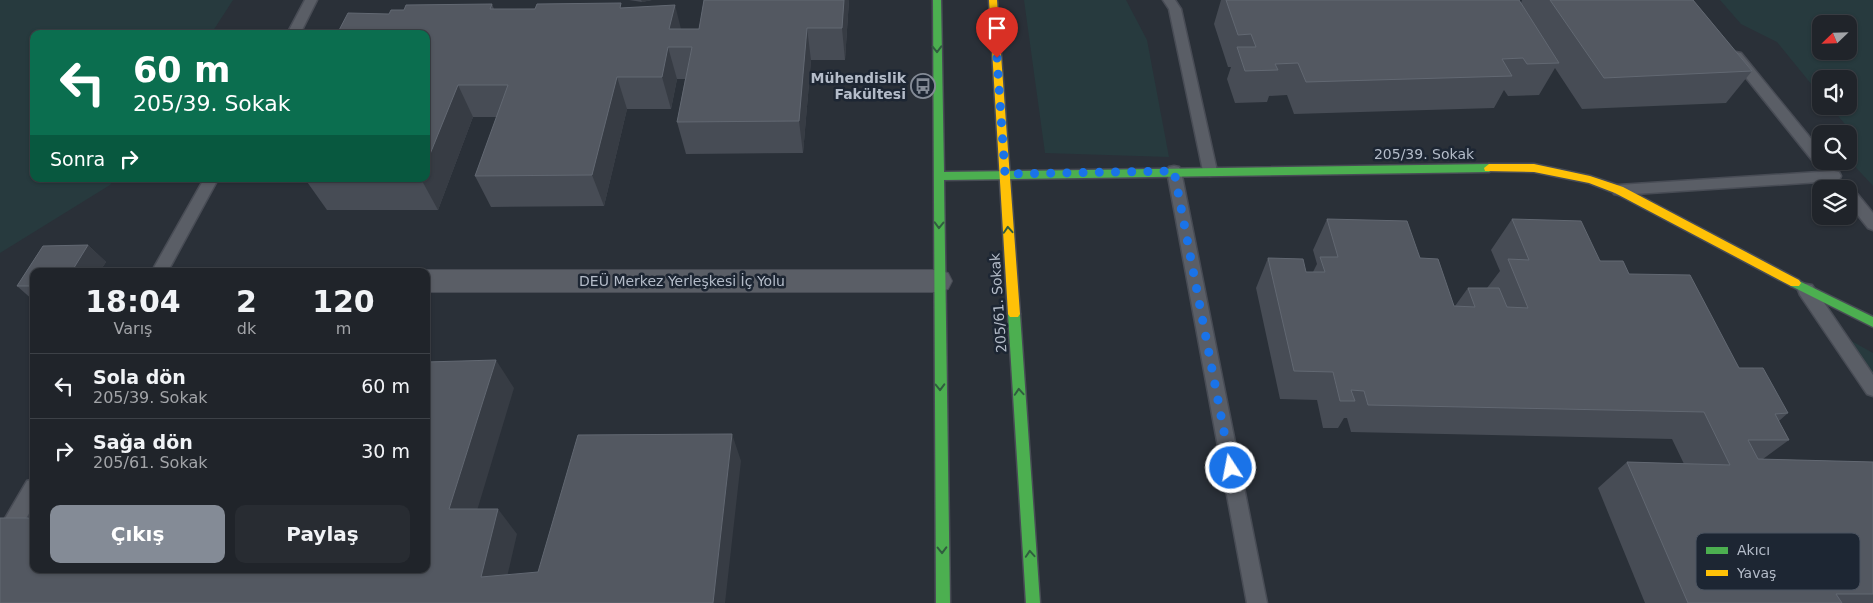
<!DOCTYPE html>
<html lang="tr">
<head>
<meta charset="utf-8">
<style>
	body { margin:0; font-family:"DejaVu Sans",sans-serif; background:#282c32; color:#f1f3f6; height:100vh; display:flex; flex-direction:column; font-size:19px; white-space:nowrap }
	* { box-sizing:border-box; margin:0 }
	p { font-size:16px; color:#a2a4a8 }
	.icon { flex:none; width:28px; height:28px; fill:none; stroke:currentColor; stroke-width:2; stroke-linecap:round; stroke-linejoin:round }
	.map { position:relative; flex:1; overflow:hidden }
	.panel { position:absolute; left:30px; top:268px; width:400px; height:305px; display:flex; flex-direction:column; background:#20242a; border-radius:10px; box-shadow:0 1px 4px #0004,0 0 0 1px #3d4147 }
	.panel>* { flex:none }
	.hud { position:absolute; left:30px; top:30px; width:400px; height:152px; border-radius:10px; box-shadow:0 1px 4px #0004,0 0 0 1px #3d4147; background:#0b6e4f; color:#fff; overflow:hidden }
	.needle { width:32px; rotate:247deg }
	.fabs { position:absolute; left:1812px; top:15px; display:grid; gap:10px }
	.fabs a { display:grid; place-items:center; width:45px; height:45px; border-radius:10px; background:#20242a; box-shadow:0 1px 4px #0004,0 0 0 1px #3d4147; font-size:25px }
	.pin { position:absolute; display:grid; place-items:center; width:42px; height:42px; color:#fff; margin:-51px -21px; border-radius:50% 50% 50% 0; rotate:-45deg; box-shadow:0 0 5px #0007 }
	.pin .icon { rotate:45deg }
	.me { position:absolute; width:55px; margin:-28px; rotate:349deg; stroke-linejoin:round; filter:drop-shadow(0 0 4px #0008) }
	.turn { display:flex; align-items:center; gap:18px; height:105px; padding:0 20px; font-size:22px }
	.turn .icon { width:65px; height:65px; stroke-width:2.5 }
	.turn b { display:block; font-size:35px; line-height:42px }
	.then { display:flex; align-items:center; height:48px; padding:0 20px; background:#0003; gap:10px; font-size:19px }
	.eta { display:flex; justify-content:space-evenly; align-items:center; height:85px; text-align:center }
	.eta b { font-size:30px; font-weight:600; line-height:35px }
	.cta { display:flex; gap:10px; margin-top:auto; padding:10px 20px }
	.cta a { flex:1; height:58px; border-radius:10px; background:#848b96; color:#fff; font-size:20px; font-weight:600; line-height:58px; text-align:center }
	.cta a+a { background:#282c32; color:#f1f3f6 }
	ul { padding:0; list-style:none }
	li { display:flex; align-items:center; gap:15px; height:65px; padding:0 20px; border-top:1px solid #3d4147 }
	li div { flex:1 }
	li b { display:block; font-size:19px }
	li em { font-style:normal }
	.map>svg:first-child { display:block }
	.green { fill:#273a3e; fill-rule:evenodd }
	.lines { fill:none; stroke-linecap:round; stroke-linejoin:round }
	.lane-casing { stroke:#484c55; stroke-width:3 }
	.street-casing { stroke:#484c55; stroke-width:2 }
	.fast-casing { stroke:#484c55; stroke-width:3 }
	.slow-casing { stroke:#484c55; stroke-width:3 }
	.lane { fill:#5a5e66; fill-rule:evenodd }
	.street { fill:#5a5e66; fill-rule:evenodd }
	.fast { fill:#4caf50; fill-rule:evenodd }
	.slow { fill:#ffc107; fill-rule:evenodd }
	.wall { fill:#474c55 }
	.shaded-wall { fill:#373c44 }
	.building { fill:#535861; stroke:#626872 }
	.oneway { stroke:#305d3f }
	.route { stroke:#1a73e8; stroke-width:9; stroke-dasharray:0 16.2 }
	.labels { text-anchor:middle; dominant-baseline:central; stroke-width:5; stroke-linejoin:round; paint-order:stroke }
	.poi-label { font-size:14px; font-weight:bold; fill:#b4bcc9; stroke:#1d2633; text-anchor:end }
	.street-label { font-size:14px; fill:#b4bcc9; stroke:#1d2633 }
	.key { fill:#1d2633; stroke:#4a5360; stroke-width:1 }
	.key-label { font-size:14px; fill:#b4bcc9 }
</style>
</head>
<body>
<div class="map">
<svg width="1873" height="603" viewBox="0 0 1873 603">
	<rect width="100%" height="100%" fill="#2a3038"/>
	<path class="green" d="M0 0H233L211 34H34V179H115L110 185 0 253Z
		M1024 0H1126L1147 40 1169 157 1045 153Z
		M1720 0H1873V186C1855 165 1844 163 1853 134L1830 106H1849V79H1821V96L1777 42 1741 24ZM1821 24H1849V51H1821Z
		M1823 325 1873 353V397Z"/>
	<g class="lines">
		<defs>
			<path id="lane" d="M305 0H317L300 34H287Z
				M1163 0H1175L1181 9 1217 171 1215 175 1210 176 1205 175 1203 171 1169 9Z
				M1736 52 1741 53 1821 151V161H1828L1826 165 1821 166 1816 165 1731 59 1729 56 1731 53Z
				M1174 166 1179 167 1181 171 1267 603H1247L1167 171 1169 167Z
				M1834 171 1839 172 1841 176 1839 180 1834 181 1619 195 1614 194 1612 190 1614 186 1619 185Z
				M204 179H218L168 271H152Z
				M1848 189H1849L1854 190 1873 213V230L1868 228 1849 204Z
				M1806 284 1812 285 1873 375V396L1867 394 1800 295 1798 290 1800 285Z
				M34 479V505L7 551 0 554V527L27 481Z"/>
			<path id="street" d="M426 270H938L948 273 952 281 948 289 938 292H426V271H423Z"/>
			<path id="fast" d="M933 0H941L944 172 1489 164 1494 168 1489 172 944 180 950 603H936Z
				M1795 279 1873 317V327L1791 286 1789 283 1791 280Z
				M1014 309 1018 311 1020 314 1040 603H1026L1008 314 1010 311Z"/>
			<path id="slow" d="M989 0H997L1020 314 1018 317H1010L1008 314Z
				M1489 164H1534L1590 176 1623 187 1799 280 1801 283 1799 286H1791L1615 193 1589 183 1534 172 1485 171 1484 168Z"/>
		</defs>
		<use href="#lane" class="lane-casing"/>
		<use href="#street" class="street-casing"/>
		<use href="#fast" class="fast-casing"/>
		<use href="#slow" class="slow-casing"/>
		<use href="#lane" class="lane"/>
		<use href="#street" class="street"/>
		<use href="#fast" class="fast"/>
		<use href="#slow" class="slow"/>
	</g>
	<path class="wall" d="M629 0H652L642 2Z
		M704 0H849L845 60H811L803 153 686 154 677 122 685 79H677L671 109H627L604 206 491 207 475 176 497 117H473L438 210H327L305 179 389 14 404 10 492 4 494 9 623 8 681 29H699Z
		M1221 0H1519L1521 3 1522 0H1693L1752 71 1726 103 1582 109 1555 68 1539 95 1508 96 1504 90 1494 108 1294 114 1287 95 1269 96 1267 102 1235 103 1227 79 1231 67H1228L1214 24Z
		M1327 219 1420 258 1454 306H1455L1468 288H1487L1500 271 1491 250 1512 219 1629 274 1739 368 1788 413 1779 421 1789 440 1763 459 1873 462V603H1645L1598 488 1627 462 1684 464 1672 439 1351 432 1347 418H1344L1338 428H1323L1317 400 1280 399 1256 288 1268 258 1306 272H1313L1317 264 1313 250Z
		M88 245 106 262 100 271H34V301L17 286 43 246Z"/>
	<path class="shaded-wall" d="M641 0H652L642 2Z
		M844 0H849L845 60 842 28Z
		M675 5 683 37 669 29Z
		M807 28 811 60 803 153 799 121Z
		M668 47 677 79 671 109 662 77Z
		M617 77 627 109 604 206 592 175Z
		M458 85 473 117 438 210 421 179H426V164Z
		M88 245 106 262 100 271H72Z
		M496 360 514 388 470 534 449 509Z
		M732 434 741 461 725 603H713Z
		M498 509 517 534 502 599 481 577Z"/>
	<path class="building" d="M704 0H844L842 28H807L799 121 677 122 692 47H668L662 77H617L592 175 475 176 508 85H458L426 164V34H337L348 13 389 14 391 10H404L406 5 492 4 490 9H535L537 4 621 3 620 8 675 5 669 29H699Z
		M1226 0H1519L1559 63 1527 64 1523 58 1502 59 1512 76 1306 82 1298 63 1275 64 1278 70 1245 71 1237 47H1256L1251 34 1238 35Z
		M1550 0H1693L1752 71 1604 78Z
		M1327 219 1407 221 1420 258 1438 259 1454 306 1475 307 1468 288H1499L1507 307 1528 308 1508 259 1529 260 1512 219 1581 221 1600 261H1623L1629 274 1690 275 1739 368H1763L1788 413 1775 414 1789 440H1748L1758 459 1873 462V594H1836L1842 603H1688L1627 462 1730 465 1704 412 1368 405 1364 391 1351 390 1355 401H1340L1333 372 1294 371 1268 258 1303 259 1306 272H1325L1320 257H1338Z
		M88 245 72 271H34V286H17L43 246Z
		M496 360 449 509H498L481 577 538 572 578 435 732 434 713 603H0V518H34V569H426V362Z"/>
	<defs><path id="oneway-chevron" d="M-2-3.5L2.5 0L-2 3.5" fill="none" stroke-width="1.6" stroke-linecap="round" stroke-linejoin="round" transform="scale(1.25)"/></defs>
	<g class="oneway">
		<use href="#oneway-chevron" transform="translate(937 49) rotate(89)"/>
		<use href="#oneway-chevron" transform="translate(939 225) rotate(91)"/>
		<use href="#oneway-chevron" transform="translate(1008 230) rotate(-94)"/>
		<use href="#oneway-chevron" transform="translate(940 387) rotate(89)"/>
		<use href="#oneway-chevron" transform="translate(1019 392) rotate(-94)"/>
		<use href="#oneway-chevron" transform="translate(942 550) rotate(89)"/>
		<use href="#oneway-chevron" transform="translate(1030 554) rotate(-94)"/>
	</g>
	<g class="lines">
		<path class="route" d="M997 58 1005 174 1174 171 1231 468"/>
	</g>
	<defs>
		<symbol id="bus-ring" viewBox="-11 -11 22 22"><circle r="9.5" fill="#1d2633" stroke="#848b96" stroke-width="1.5"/><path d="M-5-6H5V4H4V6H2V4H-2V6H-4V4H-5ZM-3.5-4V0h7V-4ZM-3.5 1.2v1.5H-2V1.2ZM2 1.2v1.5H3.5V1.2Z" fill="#848b96"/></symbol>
	</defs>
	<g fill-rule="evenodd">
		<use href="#bus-ring" x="909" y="72" width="28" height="28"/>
	</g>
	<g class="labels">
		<g class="poi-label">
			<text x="906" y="78">Mühendislik<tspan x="906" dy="16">Fakültesi</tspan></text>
		</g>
		<g class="street-label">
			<text x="1424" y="154">205/39. Sokak</text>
			<text x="682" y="281">DEÜ Merkez Yerleşkesi İç Yolu</text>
			<text transform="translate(998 303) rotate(-94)">205/61. Sokak</text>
		</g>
	</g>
	<rect x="1696" y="533" width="164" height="57" rx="8" class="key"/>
	<rect x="1706" y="547" width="22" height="7" fill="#4caf50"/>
	<rect x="1706" y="570" width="22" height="6" fill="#ffc107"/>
	<g class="key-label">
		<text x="1737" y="555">Akıcı</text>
		<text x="1737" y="578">Yavaş</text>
	</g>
</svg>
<div class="fabs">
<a><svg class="needle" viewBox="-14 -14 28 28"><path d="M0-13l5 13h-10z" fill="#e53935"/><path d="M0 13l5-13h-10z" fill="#a2a4a8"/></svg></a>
<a><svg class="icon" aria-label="sound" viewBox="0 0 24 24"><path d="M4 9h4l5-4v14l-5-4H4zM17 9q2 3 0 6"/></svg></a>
<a><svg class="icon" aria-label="search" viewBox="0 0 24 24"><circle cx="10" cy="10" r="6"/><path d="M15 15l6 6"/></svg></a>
<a><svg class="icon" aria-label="layers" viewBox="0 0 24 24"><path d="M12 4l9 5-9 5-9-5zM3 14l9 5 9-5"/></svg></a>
</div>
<div class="pin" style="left:997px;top:58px;background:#d93025"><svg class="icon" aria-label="arrive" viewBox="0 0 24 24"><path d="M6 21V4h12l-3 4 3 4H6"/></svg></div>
<svg class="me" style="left:1231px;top:468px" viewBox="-20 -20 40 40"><circle r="17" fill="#1a73e8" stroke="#fff" stroke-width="3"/><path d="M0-11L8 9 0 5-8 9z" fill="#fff"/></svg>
<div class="hud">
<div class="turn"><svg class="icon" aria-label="left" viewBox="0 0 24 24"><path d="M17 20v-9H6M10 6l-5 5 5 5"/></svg><div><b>60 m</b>205/39. Sokak</div></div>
<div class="then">Sonra<svg class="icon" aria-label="right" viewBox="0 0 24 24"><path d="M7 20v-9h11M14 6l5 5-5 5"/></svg></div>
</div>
<section class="panel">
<div class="eta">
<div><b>18:04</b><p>Varış</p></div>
<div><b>2</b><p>dk</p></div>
<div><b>120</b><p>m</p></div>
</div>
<ul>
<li><svg class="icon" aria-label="left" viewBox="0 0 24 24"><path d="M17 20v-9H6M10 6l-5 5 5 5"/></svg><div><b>Sola dön</b><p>205/39. Sokak</p></div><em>60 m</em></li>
<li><svg class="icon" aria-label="right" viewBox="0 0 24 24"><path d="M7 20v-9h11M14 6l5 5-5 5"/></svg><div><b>Sağa dön</b><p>205/61. Sokak</p></div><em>30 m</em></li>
</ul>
<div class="cta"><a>Çıkış</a><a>Paylaş</a></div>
</section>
</div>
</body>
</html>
